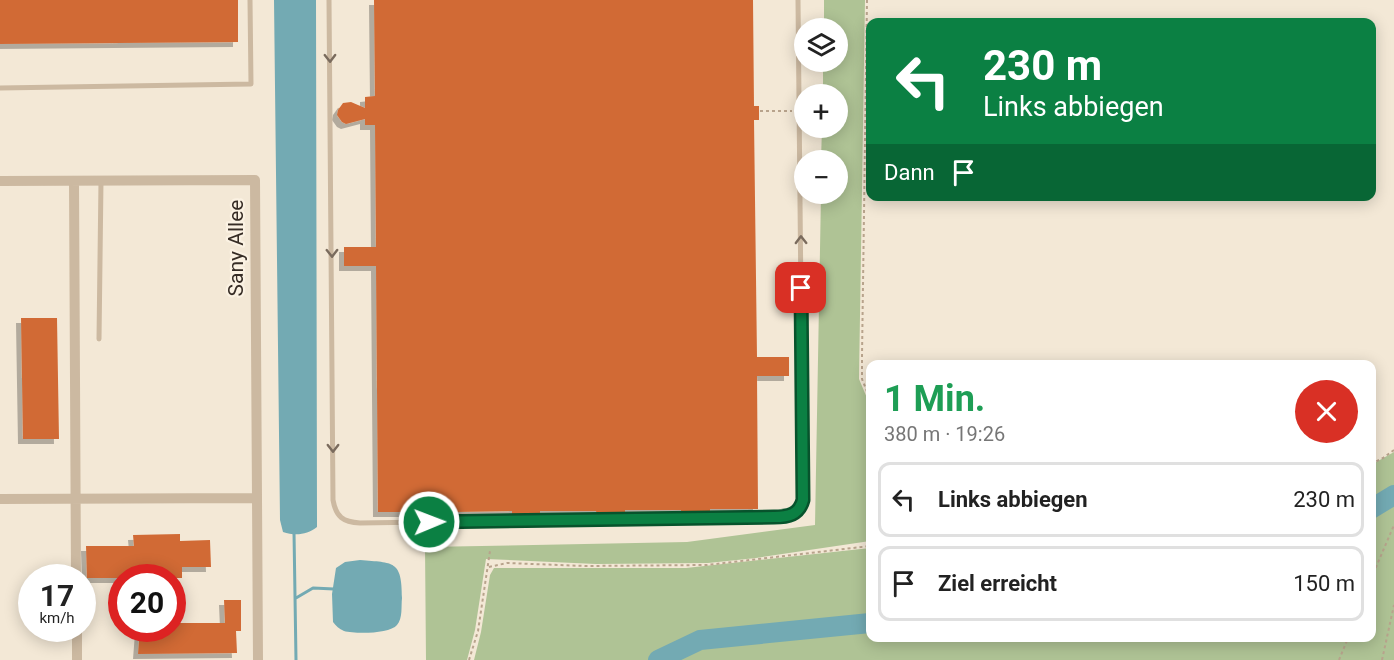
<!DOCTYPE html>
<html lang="de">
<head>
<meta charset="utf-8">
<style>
	body { margin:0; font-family:Roboto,sans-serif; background:#f2f2f2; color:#222; height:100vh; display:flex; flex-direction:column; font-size:22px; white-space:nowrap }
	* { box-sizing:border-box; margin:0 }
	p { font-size:20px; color:#767676 }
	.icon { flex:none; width:33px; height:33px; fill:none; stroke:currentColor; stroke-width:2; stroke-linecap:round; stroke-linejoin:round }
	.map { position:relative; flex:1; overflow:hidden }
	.side { position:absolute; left:866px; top:360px; width:510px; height:282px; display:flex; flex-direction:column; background:#fff; border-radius:12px; box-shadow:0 3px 15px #0003 }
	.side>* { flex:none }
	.guide { position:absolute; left:866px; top:18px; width:510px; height:183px; border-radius:12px; box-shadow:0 3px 15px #0003; background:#0b8043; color:#fff; overflow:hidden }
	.tools { position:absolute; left:794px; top:18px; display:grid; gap:12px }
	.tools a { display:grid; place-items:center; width:54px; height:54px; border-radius:50%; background:#fff; box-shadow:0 3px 15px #0003; font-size:30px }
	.speed { position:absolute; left:18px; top:564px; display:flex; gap:12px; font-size:30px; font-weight:700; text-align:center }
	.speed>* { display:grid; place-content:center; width:78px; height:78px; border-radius:50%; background:#fff; box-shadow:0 3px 15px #0003; line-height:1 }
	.speed small { font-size:15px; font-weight:400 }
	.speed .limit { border:9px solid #d22; background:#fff; color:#111 }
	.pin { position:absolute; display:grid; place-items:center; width:51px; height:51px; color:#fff; margin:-26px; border-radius:12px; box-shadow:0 3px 9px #0006 }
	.me { position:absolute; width:66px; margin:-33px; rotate:89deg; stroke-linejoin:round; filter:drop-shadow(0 0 4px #0008) }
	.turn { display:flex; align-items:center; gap:21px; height:126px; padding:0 18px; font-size:27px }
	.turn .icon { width:78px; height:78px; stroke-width:2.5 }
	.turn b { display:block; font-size:42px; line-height:51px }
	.then { display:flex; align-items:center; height:57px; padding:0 18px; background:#0003; gap:12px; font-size:22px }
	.round { display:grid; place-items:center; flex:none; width:63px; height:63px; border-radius:32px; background:#f2f2f2 }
	.headline { display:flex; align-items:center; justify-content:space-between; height:102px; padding:0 18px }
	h1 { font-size:36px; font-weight:700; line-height:45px; color:#1e9e55 }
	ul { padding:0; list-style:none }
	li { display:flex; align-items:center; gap:18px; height:75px; margin:0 12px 9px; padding:0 6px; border:3px solid #e0e0e0; border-radius:12px }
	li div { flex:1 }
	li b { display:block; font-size:22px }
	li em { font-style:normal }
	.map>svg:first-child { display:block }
	.green { fill:#afc395 }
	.water { fill:#73aab3 }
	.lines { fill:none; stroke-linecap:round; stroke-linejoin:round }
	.stream { stroke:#73aab3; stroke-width:3 }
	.river { stroke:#73aab3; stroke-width:20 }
	.building { fill:#d16b36; filter:url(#shadow) }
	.path { stroke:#b8a38c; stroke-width:2; stroke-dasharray:3 3; stroke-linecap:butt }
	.service { stroke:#ccb9a1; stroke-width:5 }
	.minor { stroke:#ccb9a1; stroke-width:10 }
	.oneway { stroke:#7a6b5d }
	.route-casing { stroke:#07532c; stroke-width:15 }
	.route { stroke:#0b8043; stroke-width:10 }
	.labels { text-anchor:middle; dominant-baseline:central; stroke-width:4.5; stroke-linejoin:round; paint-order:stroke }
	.street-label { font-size:21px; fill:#362c25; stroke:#fbf2e3 }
</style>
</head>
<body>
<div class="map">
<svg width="1394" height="660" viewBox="0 0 1394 660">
	<defs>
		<filter id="shadow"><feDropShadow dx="-5" dy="5" stdDeviation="0" flood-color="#0004"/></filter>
	</defs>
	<rect width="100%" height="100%" fill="#f3e8d6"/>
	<path class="green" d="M824 0H865L859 379 870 405V541L756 558 708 563 596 564 486 559 475 630 467 660H426L425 547 687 542 815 525 821 194H837V160H821L822 128H837V94H823V62H837V28H824Z
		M1394 452V494L1371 508V465Z
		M1394 496V660H667L701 644 870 626V638H1371V510Z
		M870 548V621L699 638 652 660H474L481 632 490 575 494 568H686Z"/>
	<path class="water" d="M274 0H316L317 524V527C307 535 295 536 283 532L280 520Z
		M360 560C394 563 402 560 402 598 401 606 403 618 397 625 390 634 355 634 344 631 339 629 336 626 333 622L332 594 336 568 345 562Z"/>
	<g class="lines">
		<path class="stream" d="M294 532 296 660
			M296 598 313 588 334 589"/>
		<path class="river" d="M1371 509 1394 495
			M658 660 700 640 870 623"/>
	</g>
	<path class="building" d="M0 0H238V42L0 44Z
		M374 0H753L754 106H759V120H754L757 357H789V376H757L758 509H710V513H681V510H625V514L597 515 596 511H540V516H512V511L455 512V517H427V512H378L376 266H344V247H376L375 125H365V119L346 124 342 122 337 115 338 110 343 103 351 102 365 108V97L375 96Z
		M21 318H57L59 439H23Z
		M180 534V541L210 540 211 567H182V578H87L86 546H134L133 535Z
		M224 600H241V631H236L237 653 138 654 140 628H172V623H225Z"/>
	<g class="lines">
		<path class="path" d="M867 0 862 356V379L870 399
			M760 111H792
			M1371 464 1383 458 1394 450
			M489 567 507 563 585 566 707 565 870 546
			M1371 579 1394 525
			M469 660 478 631 490 551
			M1339 660 1348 638
			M1382 660 1394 605"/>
		<path class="service" d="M329 0 333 500C336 517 343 522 360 523L774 517C788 517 799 515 803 500L798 0
			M0 88 251 84 250 0
			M99 339 101 181"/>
		<path class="minor" d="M0 181 255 180 257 498
			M74 181 76 578
			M0 499 257 498 258 660
			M77 628V660"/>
	</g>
	<defs><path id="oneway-chevron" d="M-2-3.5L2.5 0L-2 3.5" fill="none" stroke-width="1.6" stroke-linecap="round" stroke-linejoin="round" transform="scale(1.5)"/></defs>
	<g class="oneway">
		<use href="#oneway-chevron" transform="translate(330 58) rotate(89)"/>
		<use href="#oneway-chevron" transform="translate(801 240) rotate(-91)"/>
		<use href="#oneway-chevron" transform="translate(332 253) rotate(89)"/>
		<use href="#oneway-chevron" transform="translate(333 448) rotate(90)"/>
	</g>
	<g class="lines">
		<defs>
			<path id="route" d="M429 522 774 517C788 517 799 515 803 500L801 288"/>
		</defs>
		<use href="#route" class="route-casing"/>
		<use href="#route" class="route"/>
	</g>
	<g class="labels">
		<g class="street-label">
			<text transform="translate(236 248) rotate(-90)">Sany Allee</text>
		</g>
	</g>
</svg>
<div class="tools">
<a><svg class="icon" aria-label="layers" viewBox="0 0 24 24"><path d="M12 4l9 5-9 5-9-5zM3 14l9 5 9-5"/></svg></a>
<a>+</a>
<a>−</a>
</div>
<div class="speed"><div>17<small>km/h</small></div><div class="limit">20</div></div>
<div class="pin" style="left:801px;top:288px;background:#d93025"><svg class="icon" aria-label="arrive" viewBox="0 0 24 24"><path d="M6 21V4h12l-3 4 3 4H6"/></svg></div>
<svg class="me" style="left:429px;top:522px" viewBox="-20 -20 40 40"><circle r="17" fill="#0b8043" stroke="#fff" stroke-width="3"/><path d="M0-11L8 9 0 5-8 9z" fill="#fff"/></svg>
<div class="guide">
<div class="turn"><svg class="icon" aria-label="left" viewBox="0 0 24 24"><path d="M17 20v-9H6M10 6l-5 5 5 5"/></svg><div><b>230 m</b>Links abbiegen</div></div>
<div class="then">Dann<svg class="icon" aria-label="arrive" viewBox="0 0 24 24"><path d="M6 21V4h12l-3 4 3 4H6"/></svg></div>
</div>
<section class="side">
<div class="headline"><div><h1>1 Min.</h1><p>380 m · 19:26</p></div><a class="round" style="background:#d93025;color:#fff"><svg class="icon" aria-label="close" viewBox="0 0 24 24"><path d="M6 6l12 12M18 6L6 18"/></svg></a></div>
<ul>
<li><svg class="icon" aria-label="left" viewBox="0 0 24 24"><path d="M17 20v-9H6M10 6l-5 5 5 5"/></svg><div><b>Links abbiegen</b></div><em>230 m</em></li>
<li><svg class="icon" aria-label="arrive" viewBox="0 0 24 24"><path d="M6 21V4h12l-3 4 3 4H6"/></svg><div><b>Ziel erreicht</b></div><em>150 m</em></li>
</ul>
</section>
</div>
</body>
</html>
